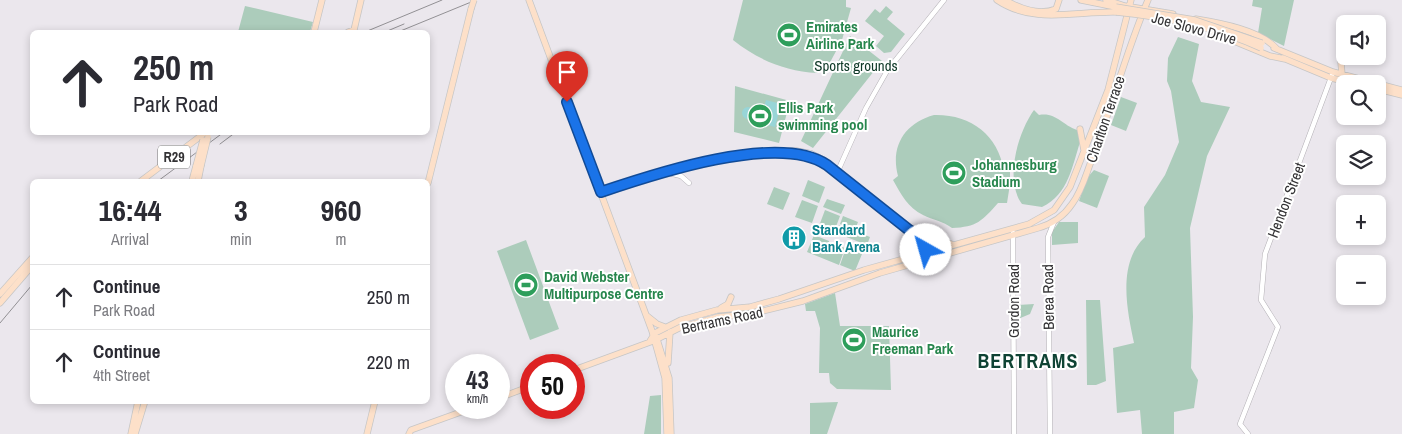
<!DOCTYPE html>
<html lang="en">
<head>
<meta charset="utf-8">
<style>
	body { margin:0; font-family:"Archivo Narrow",sans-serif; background:#f2f2f3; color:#2b2b33; height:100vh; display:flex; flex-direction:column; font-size:19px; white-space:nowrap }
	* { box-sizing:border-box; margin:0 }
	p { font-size:16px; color:#7c7c81 }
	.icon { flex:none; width:28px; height:28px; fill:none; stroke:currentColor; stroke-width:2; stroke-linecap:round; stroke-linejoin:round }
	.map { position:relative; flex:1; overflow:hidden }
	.drawer { position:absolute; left:30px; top:179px; width:400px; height:225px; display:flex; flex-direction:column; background:#fff; border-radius:8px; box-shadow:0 2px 8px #0003 }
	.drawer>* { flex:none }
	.guide { position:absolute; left:30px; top:30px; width:400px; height:105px; border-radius:8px; box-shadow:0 2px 8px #0003; background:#fff; color:#2b2b33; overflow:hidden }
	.tools { position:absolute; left:1336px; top:15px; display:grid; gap:10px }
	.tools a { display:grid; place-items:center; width:50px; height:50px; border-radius:8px; background:#fff; box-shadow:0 2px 8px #0003; font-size:25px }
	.speed { position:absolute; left:445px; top:354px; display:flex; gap:10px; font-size:25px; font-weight:700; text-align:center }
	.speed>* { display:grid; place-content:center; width:65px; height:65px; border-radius:50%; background:#fff; box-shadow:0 2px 8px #0003; line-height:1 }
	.speed small { font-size:12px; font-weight:400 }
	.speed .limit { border:8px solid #d22; background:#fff; color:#111 }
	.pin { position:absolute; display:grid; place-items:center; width:42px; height:42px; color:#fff; margin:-51px -21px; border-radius:50% 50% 50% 0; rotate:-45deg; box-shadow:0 0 5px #0007 }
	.pin .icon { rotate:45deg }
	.me { position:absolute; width:55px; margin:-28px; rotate:322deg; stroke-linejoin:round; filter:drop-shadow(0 0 4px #0008) }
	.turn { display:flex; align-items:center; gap:18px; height:105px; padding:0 20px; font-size:22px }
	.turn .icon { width:65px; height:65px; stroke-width:2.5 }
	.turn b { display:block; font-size:35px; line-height:42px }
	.eta { display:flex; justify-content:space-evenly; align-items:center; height:85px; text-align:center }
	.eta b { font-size:30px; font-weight:700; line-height:35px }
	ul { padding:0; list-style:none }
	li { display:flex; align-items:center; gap:15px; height:65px; padding:0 20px; border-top:1px solid #e1e1e2 }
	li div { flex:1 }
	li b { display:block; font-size:19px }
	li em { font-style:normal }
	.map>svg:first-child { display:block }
	.green { fill:#acccbb }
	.water { fill:#98d5d7 }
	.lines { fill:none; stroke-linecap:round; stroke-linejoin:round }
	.minor-casing { stroke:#b4b1b6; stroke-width:5.5 }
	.major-casing { stroke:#c6c6c6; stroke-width:7 }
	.minor { stroke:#fff; stroke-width:4.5 }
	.major { stroke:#fde0c9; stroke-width:5.5 }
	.rail { stroke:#929094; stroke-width:1 }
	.major-bridge-casing { stroke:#c6c6c6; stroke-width:7; stroke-linecap:butt }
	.major-bridge { stroke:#fde0c9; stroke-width:5.5 }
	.route-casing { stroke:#114b97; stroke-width:12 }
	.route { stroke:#1a73e8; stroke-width:9 }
	.labels { text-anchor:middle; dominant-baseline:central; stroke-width:4; stroke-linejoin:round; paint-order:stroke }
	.shield { fill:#fff; stroke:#707071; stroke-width:1 }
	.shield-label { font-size:14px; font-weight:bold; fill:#333234 }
	.leisure-label { font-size:15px; font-weight:bold; fill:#27864d; stroke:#fff; text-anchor:start }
	.street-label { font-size:15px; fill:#333234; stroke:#fff }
	.park-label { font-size:15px; fill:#0e3827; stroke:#fff }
	.culture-label { font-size:15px; font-weight:bold; fill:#0d838f; stroke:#fff; text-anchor:start }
	.district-label { font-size:20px; font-weight:bold; letter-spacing:1px; fill:#0f4334; stroke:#fff }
</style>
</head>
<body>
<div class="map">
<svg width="1402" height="434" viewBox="0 0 1402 434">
	<rect width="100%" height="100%" fill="#ebe7ed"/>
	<path class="green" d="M743 0H846V7L851 8 842 40 827 68 823 66 817 73C785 71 758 60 733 40Z
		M1253 0H1294L1284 46 1258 33 1262 8 1252 6Z
		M245 6 313 22 310 32H238Z
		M886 6 893 12 887 19 905 34 891 52 884 53 876 46 884 36 865 21 875 9 880 13Z
		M850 36 882 61 813 148 801 141Z
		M1178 37 1199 44 1192 81 1201 102 1230 107 1207 156 1190 228 1193 317 1191 368 1198 380 1194 408 1174 412V434H1142L1140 410 1117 413 1113 348 1134 343C1127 310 1117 263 1145 237L1144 207 1165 175 1179 142 1171 91 1167 81 1168 58Z
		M735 86 790 101 779 143 734 132Z
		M1121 97 1137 103 1126 131 1111 125Z
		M1034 110 1039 115C1056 112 1062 125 1077 130L1081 139C1072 166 1069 194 1042 207L1022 204C1004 180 1018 132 1034 110Z
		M934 115C970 114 998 134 1004 171L1010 169V184L1007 203H998C982 221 977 227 952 228 943 221 933 220 923 215 908 208 901 194 893 180L898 176C890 146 905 123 934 115Z
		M1094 170 1109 176 1097 208 1079 201 1087 178Z
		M808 180 825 187 819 203 802 196Z
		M774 187 790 193 783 210 767 204Z
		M827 199 845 205 841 214 823 207Z
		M802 200 818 206 812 223 795 217Z
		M825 210 840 216 834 232 819 226Z
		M843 216 858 222 855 230 840 224Z
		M1059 222H1078V243L1052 245V232Z
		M839 225 870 237 867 245 836 233Z
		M814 235 829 241V244L830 242 845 248 839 265 807 252Z
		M526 240 559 329 530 340 497 251Z
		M846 248 862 254 855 271 840 265Z
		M835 293 840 326H889L891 390 837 389 830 383 829 373H819L820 328 815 311H806L805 304Z
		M1086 300H1100L1106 381 1096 385H1087Z
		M1034 304 1030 314 1018 319V305Z
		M661 395V434H644L650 396Z
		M838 402 827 434H810V403Z"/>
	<path class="water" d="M766 100 781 104 775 127 760 123Z
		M742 113a6 6 0 1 1 12 0a6 6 0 1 1-12 0Z"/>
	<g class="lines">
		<defs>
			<path id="minor" d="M811 156 837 174
				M669 173 681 176 689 183
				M837 173 866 108 887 71 944 0
				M853 186 909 230 939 250
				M601 192 728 156 795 150 811 153 825 160 856 187
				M1013 233 1014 434
				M1050 434 1048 237 1054 222
				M1248 434 1240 424 1278 327 1261 300 1265 254 1332 75"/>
			<path id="major" d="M529 0 652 331 665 378 667 434
				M997 0C1034 25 1075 11 1116 12
				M1005 0C1019 8 1039 16 1056 9L1059 0
				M1081 0 1116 7
				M1106 0 1125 6 1173 14
				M1196 19C1220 23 1260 30 1277 49
				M314 32 322 0
				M348 32 354 30 361 0
				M1212 32 1270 56 1285 59
				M1274 48 1333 72 1402 90
				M1340 52 1342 74
				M1283 58 1331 78 1357 84
				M1378 89 1402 95
				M1080 129 1084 150
				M141 181 206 132
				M192 181 196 166
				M198 181 201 166
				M428 183 471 9
				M919 236 951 244
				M925 253 926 240
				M0 294 32 258
				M0 303 32 266
				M721 308 728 304 731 297
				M647 316 657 324 665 327
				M656 336 669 378 671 434
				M650 341 655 333 681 320 717 310 750 307 779 299 864 270 1029 224 1054 210 1070 187 1108 90 1131 0
				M668 363 670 332
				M574 370 653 341 679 328 718 317 751 314 803 301 880 273 1038 228C1052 224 1064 216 1072 204 1082 191 1086 174 1092 159 1112 106 1126 52 1148 0
				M499 398 531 386
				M131 434 138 401
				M135 434 145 401
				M367 434 375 401
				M409 434 411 430 472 408"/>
		</defs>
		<use href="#minor" class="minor-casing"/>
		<use href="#major" class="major-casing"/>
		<use href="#minor" class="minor"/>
		<use href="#major" class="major"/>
		<path class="rail" d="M365 32 442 0
			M385 32 404 24
			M398 32 476 0
			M220 144 236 132
			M158 181 224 132
			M0 323 32 285"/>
		<defs>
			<path id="major-bridge" d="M1116 7 1195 20 1262 43
				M471 9 474 0
				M1116 12C1166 17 1215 27 1261 48
				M196 166 203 140
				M201 166 208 137"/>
		</defs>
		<use href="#major-bridge" class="major-bridge-casing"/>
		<use href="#major-bridge" class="major-bridge"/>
	</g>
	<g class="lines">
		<defs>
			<path id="route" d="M567 102 601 192C654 174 779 132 827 165L909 230 926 240V250"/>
		</defs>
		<use href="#route" class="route-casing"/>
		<use href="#route" class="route"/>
	</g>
	<defs>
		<symbol id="stadium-disc" viewBox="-11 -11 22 22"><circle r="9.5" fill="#2e9e5b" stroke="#fff"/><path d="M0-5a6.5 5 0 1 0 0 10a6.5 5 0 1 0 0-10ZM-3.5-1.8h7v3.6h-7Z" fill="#fff"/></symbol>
		<symbol id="building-disc" viewBox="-11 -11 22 22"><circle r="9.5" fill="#0f9aa8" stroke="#fff"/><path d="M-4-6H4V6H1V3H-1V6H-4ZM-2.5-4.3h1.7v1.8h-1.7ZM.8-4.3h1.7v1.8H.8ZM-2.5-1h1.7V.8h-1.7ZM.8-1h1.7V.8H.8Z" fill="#fff"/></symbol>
	</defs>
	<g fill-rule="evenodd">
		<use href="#stadium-disc" x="775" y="21" width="28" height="28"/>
		<use href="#stadium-disc" x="746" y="102" width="28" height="28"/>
		<use href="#stadium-disc" x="940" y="159" width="28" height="28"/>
		<use href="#building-disc" x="780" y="224" width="28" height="28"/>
		<use href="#stadium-disc" x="512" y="271" width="28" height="28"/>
		<use href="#stadium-disc" x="840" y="326" width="28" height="28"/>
	</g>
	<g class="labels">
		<rect class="shield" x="158" y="145.5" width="32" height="23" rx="4"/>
		<g class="shield-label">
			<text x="174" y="157">R29</text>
		</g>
		<g class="leisure-label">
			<text x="806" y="26">Emirates<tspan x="806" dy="17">Airline Park</tspan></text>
			<text x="778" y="107">Ellis Park<tspan x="778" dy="17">swimming pool</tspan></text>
			<text x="972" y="164">Johannesburg<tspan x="972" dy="17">Stadium</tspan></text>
			<text x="544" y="276">David Webster<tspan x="544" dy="17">Multipurpose Centre</tspan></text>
			<text x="872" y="331">Maurice<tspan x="872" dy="17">Freeman Park</tspan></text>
		</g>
		<g class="street-label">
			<text transform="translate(1194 28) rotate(15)">Joe Slovo Drive</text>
			<text transform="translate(1105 119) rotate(-71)">Charlton Terrace</text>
			<text transform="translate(1286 200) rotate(-69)">Hendon Street</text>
			<text transform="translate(1048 297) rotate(-91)">Berea Road</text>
			<text transform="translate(1013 301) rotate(-90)">Gordon Road</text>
			<text transform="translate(722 320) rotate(-12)">Bertrams Road</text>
		</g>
		<g class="park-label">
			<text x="856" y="65">Sports grounds</text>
		</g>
		<g class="culture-label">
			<text x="812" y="229">Standard<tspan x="812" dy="17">Bank Arena</tspan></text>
		</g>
		<g class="district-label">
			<text x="1028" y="360">BERTRAMS</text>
		</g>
	</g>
</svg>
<div class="tools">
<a><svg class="icon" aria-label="sound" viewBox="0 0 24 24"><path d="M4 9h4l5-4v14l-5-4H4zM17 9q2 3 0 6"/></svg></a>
<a><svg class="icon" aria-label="search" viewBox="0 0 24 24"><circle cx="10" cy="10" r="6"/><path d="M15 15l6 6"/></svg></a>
<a><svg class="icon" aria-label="layers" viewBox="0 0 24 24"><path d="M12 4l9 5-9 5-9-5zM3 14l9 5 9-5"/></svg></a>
<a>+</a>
<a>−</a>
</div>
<div class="speed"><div>43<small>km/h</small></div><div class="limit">50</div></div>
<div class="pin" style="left:567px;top:102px;background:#d93025"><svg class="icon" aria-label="arrive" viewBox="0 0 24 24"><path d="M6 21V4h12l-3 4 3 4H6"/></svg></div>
<svg class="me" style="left:926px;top:250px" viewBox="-20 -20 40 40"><circle r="19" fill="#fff"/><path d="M0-13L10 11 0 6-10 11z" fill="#1a73e8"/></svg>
<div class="guide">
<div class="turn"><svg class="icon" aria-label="ahead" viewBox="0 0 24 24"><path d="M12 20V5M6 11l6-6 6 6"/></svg><div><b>250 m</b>Park Road</div></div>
</div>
<section class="drawer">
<div class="eta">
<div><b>16:44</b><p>Arrival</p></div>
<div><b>3</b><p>min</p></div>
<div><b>960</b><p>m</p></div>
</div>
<ul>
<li><svg class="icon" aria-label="ahead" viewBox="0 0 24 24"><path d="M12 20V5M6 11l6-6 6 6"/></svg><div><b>Continue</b><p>Park Road</p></div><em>250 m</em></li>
<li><svg class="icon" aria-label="ahead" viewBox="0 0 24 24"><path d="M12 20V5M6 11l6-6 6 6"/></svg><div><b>Continue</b><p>4th Street</p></div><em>220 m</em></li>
</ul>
</section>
</div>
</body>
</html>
